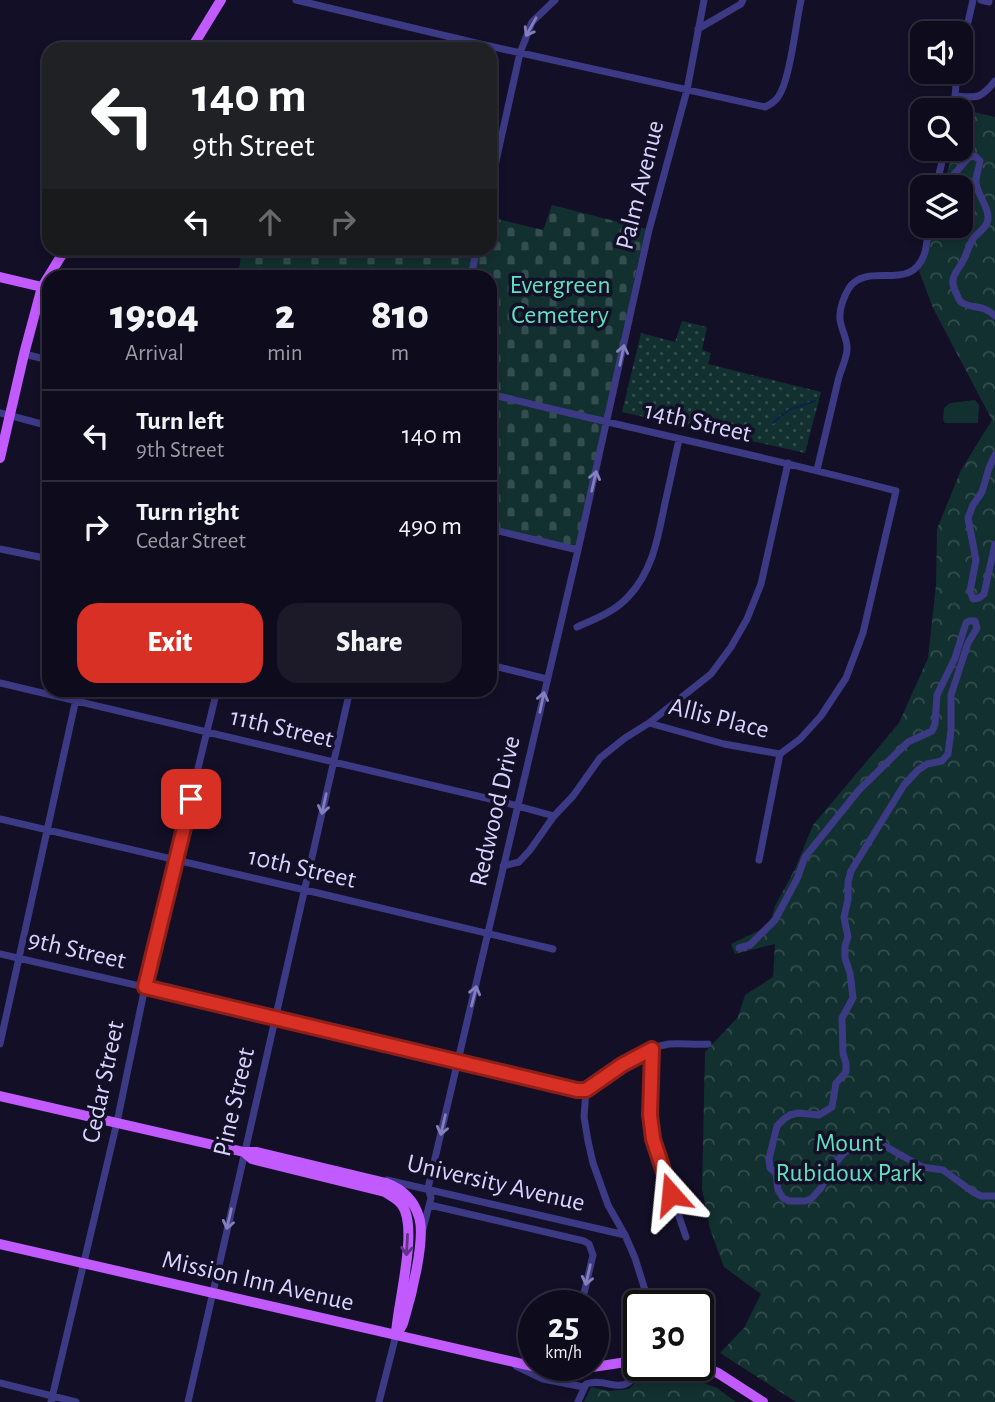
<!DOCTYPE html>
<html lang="en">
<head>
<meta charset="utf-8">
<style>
	body { margin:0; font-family:"Alegreya Sans",sans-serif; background:#1c1929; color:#f1f3f6; height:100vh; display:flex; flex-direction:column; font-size:26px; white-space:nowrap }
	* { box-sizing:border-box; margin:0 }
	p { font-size:23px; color:#9b9ba3 }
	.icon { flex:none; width:38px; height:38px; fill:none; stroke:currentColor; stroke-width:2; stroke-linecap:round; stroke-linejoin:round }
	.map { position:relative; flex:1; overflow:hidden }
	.sheet { position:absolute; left:42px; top:270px; width:455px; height:427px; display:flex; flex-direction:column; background:#0e0b1c; border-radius:21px; box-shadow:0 4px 10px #0003,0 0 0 2px #2e2b3b }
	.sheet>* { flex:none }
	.hud { position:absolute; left:42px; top:42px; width:455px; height:214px; border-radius:21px; box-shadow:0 4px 10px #0003,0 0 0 2px #2e2b3b; background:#202124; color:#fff; overflow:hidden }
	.controls { position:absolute; left:910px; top:21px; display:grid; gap:14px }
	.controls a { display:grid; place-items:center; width:63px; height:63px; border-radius:14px; background:#0e0b1c; box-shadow:0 4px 10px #0003,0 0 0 2px #2e2b3b; font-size:35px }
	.speed { position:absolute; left:518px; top:1290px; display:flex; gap:14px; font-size:35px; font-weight:700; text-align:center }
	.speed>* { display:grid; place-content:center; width:91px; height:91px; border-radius:50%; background:#0e0b1c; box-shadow:0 4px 10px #0003,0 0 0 2px #2e2b3b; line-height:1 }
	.speed small { font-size:18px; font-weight:400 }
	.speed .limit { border:4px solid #111; border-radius:10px; background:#fff; color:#111 }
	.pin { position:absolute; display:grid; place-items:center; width:60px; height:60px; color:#fff; margin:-30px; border-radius:14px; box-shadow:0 4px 10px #0006 }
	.me { position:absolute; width:77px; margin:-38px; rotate:342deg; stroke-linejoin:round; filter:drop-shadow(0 0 5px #0008) }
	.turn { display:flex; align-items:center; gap:24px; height:147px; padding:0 35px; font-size:32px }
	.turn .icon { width:91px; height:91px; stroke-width:2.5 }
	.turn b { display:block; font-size:49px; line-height:60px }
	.lanes { display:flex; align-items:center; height:66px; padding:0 35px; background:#0003; justify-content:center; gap:35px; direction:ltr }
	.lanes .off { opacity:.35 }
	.eta { display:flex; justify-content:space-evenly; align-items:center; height:119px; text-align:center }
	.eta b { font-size:42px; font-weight:800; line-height:49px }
	.action { display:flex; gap:14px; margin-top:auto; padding:14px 35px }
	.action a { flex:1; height:80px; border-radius:21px; background:#d93025; color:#fff; font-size:28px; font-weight:800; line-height:80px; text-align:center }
	.action a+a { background:#1c1929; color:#f1f3f6 }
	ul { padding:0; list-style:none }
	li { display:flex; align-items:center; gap:21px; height:91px; padding:0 35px; border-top:2px solid #2e2b3b }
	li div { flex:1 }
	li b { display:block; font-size:26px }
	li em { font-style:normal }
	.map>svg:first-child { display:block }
	.cemetery { fill:url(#cemetery-stones) }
	.park { fill:url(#park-crowns) }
	.garden { fill:url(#garden-dots) }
	.pitch { fill:#12302f }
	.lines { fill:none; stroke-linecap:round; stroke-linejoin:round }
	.stream { stroke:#0c2248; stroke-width:2 }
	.minor { stroke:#3d3a85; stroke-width:7 }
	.major { stroke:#c25bff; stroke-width:10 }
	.oneway { stroke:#837fbc }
	.oneway2 { stroke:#623188 }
	.route-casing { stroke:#8d1f18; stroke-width:18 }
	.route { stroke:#d93025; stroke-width:12 }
	.labels { text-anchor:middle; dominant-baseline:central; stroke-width:7; stroke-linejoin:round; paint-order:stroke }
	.street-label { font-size:26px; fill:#d9d4ff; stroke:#130f26 }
	.park-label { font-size:26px; fill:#5fe0c0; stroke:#130f26 }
</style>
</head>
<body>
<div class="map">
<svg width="995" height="1402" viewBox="0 0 995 1402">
	<defs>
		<pattern id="cemetery-stones" width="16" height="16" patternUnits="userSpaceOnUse" patternTransform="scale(1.75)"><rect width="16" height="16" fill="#12302f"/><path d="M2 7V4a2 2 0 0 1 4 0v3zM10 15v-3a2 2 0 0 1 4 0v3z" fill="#344d4e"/></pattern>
		<pattern id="park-crowns" width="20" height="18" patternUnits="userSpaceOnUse" patternTransform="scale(1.75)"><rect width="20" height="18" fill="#12302f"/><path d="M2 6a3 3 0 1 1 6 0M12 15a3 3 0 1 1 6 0" fill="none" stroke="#344d4e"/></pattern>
		<pattern id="garden-dots" width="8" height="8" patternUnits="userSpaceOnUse" patternTransform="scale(1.75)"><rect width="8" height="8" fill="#12302f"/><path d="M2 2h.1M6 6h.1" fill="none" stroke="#344d4e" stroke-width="1.8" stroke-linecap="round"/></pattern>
	</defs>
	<rect width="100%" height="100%" fill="#130f26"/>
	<path class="cemetery" d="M552 205 646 229 634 280 614 388 577 553 490 532V276H237L240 264 241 249 490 248V217L543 230Z"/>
	<path class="park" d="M966 110 995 117V1402H796L720 1353 744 1328 761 1294 724 1267 710 1229 702 1189 705 1052 738 1017 745 995 773 977 775 944 735 954 731 944 764 928 772 917 775 906 795 869 813 825 899 723 928 658 936 585 937 529 961 470 992 420 933 308 919 271 932 226H961V187H943L954 149H961V127Z
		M647 1370 684 1375 717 1388 736 1402H584L591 1387 609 1391 629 1389Z"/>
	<path class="garden" d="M682 321 707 327 702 350 711 353 708 364 821 392 805 453 622 412 641 333 675 342Z"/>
	<path class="pitch" d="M975 400 979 405 978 423H945L943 420 944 408 950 403Z"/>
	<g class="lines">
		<path class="stream" d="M773 423 790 409 815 401"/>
		<path class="minor" d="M296 0 480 44 765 107C771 104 775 102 778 97 790 81 796 22 801 0
			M981 0 989 2V0
			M698 29 741 4 743 0
			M961 53 973 0
			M955 96C977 98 981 99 995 81
			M954 110 957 72
			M937 186 946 184 968 158 975 156 980 161C979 168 976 175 976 182 977 196 992 210 987 223 984 230 977 233 973 239 969 245 967 253 964 259 957 273 948 277 956 293 958 297 958 299 961 302 972 310 982 303 995 316
			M936 187 945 149
			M490 188 520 53 532 22 555 0
			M471 276 477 248
			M24 354 49 360
			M490 394C625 428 762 455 896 491L863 633 846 678 821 716 800 739 780 754 759 860
			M0 413 49 426
			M995 455 989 468 982 492 973 505 968 518 976 560 970 591 973 599 979 598 984 594 995 544
			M817 470C824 440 831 411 838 381 840 371 846 361 847 350 848 339 841 330 840 319 839 309 844 296 849 288 868 260 912 295 925 252 927 244 928 234 929 226
			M490 529 578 550
			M0 549 49 559
			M577 627C595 619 614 612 628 597 653 571 658 537 665 503 670 482 674 461 679 440
			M490 665 547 679
			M0 683 507 803 554 816
			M649 723 724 744 780 754
			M0 819 318 893 553 949
			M503 866 519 862 530 850 554 816 573 796 600 758 625 738 649 723 711 674 731 647 747 619 761 584 788 463
			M739 948 750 945 775 920 797 879 805 857 859 790 908 742 932 731 935 724 937 695 955 658 966 623 969 621H975L977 628 968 643 951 695V730L948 754 942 761 927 764 918 770 904 785 851 871 848 882V900L844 917 848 937 845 946V958L850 973 853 998 842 1018 843 1054 846 1063V1072L836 1083 832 1107 819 1115 798 1113 790 1115 784 1119 777 1126 769 1159 770 1168 776 1173 778 1190 783 1198 789 1201H805L811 1199 821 1188 831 1168 845 1152 862 1142 872 1141 885 1146 922 1167 943 1170 973 1192 981 1196H995
			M0 954 275 1017 577 1090H586C609 1074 640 1048 669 1044 682 1043 696 1045 708 1044
			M0 1044 78 690
			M652 1049 650 1115 653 1139 686 1237
			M586 1090 584 1117 588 1141 593 1163 608 1205 625 1235 635 1258 650 1306
			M387 1180 625 1235
			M430 1205 584 1241 589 1244 593 1255 581 1306
			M423 1229 431 1198 428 1188 578 550 649 230 687 90 704 0
			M516 1366 543 1379 584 1387
			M0 1383 76 1402
			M51 1402 117 1122 145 987 217 690
			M188 1402 350 690
			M379 1402 396 1335
			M578 1402 586 1384C612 1376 622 1402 642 1365"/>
		<path class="major" d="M191 49 221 0
			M0 277 42 287
			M0 458 24 354 42 287 66 248
			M0 1096 244 1152H257L386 1183C402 1189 414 1200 419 1217 426 1239 411 1297 404 1320 403 1326 399 1330 396 1335
			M244 1152 252 1159 385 1192C391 1196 398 1199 402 1205 419 1228 397 1306 396 1334
			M0 1244 540 1368C573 1372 606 1365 639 1360
			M697 1365 718 1373 763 1402"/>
	</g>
	<defs><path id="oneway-shaft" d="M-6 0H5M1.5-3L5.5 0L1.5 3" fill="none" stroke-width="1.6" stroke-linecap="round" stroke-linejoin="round" transform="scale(1.75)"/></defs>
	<g class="oneway">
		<use href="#oneway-shaft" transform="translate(531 27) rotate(119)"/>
		<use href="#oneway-shaft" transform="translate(622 355) rotate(-78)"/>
		<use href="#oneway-shaft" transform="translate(594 481) rotate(-77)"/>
		<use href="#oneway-shaft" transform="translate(542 702) rotate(-78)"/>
		<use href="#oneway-shaft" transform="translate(324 804) rotate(102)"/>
		<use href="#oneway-shaft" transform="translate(474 996) rotate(-76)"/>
		<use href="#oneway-shaft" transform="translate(443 1125) rotate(103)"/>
		<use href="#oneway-shaft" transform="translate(229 1219) rotate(103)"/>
		<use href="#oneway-shaft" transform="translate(588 1275) rotate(103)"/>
	</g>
	<use class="oneway2" href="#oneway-shaft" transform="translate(407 1245) rotate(93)"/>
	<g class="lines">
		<defs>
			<path id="route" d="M191 799 145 987 577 1090H586L622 1065 652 1049 650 1115 653 1139 671 1194"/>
		</defs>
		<use href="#route" class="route-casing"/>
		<use href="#route" class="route"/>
	</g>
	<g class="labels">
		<g class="street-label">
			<text transform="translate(640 185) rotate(-76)">Palm Avenue</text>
			<text transform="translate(698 422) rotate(13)">14th Street</text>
			<text transform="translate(719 718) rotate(14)">Allis Place</text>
			<text transform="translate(282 728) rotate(13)">11th Street</text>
			<text transform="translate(495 811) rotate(-77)">Redwood Drive</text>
			<text transform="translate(302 868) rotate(13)">10th Street</text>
			<text transform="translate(77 950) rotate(13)">9th Street</text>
			<text transform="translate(103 1082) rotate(-78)">Cedar Street</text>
			<text transform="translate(234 1102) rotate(-77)">Pine Street</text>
			<text transform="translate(496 1183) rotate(13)">University Avenue</text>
			<text transform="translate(258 1281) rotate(13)">Mission Inn Avenue</text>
		</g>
		<g class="park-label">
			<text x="560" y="285">Evergreen<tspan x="560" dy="30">Cemetery</tspan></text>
			<text x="849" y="1143">Mount<tspan x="849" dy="30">Rubidoux Park</tspan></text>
		</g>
	</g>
</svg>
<div class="controls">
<a><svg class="icon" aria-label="sound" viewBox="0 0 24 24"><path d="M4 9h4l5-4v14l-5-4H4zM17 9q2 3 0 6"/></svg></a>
<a><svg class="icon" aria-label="search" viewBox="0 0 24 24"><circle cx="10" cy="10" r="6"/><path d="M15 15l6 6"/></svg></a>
<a><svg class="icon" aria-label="layers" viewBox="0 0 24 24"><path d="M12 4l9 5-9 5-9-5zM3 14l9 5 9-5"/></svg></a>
</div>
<div class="speed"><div>25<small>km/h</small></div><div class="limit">30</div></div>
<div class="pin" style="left:191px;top:799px;background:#d93025"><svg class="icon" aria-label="arrive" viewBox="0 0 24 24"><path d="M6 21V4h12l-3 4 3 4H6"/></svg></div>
<svg class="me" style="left:671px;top:1194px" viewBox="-20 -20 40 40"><path d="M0-17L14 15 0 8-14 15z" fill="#d93025" stroke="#fff" stroke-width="4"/></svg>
<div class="hud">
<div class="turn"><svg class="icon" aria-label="left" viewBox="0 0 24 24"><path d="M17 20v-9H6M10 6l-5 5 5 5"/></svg><div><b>140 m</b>9th Street</div></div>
<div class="lanes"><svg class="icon" aria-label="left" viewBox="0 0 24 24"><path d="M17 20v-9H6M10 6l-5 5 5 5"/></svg><svg class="icon off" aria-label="ahead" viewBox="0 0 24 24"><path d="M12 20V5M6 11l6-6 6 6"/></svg><svg class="icon off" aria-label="right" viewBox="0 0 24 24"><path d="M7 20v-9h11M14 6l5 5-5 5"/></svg></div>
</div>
<section class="sheet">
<div class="eta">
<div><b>19:04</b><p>Arrival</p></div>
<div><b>2</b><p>min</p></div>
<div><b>810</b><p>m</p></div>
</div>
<ul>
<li><svg class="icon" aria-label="left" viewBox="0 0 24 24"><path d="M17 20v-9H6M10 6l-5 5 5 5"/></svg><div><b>Turn left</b><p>9th Street</p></div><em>140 m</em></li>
<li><svg class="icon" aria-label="right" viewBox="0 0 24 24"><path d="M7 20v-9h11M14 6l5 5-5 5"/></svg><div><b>Turn right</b><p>Cedar Street</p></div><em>490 m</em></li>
</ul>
<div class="action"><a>Exit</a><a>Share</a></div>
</section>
</div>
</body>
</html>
